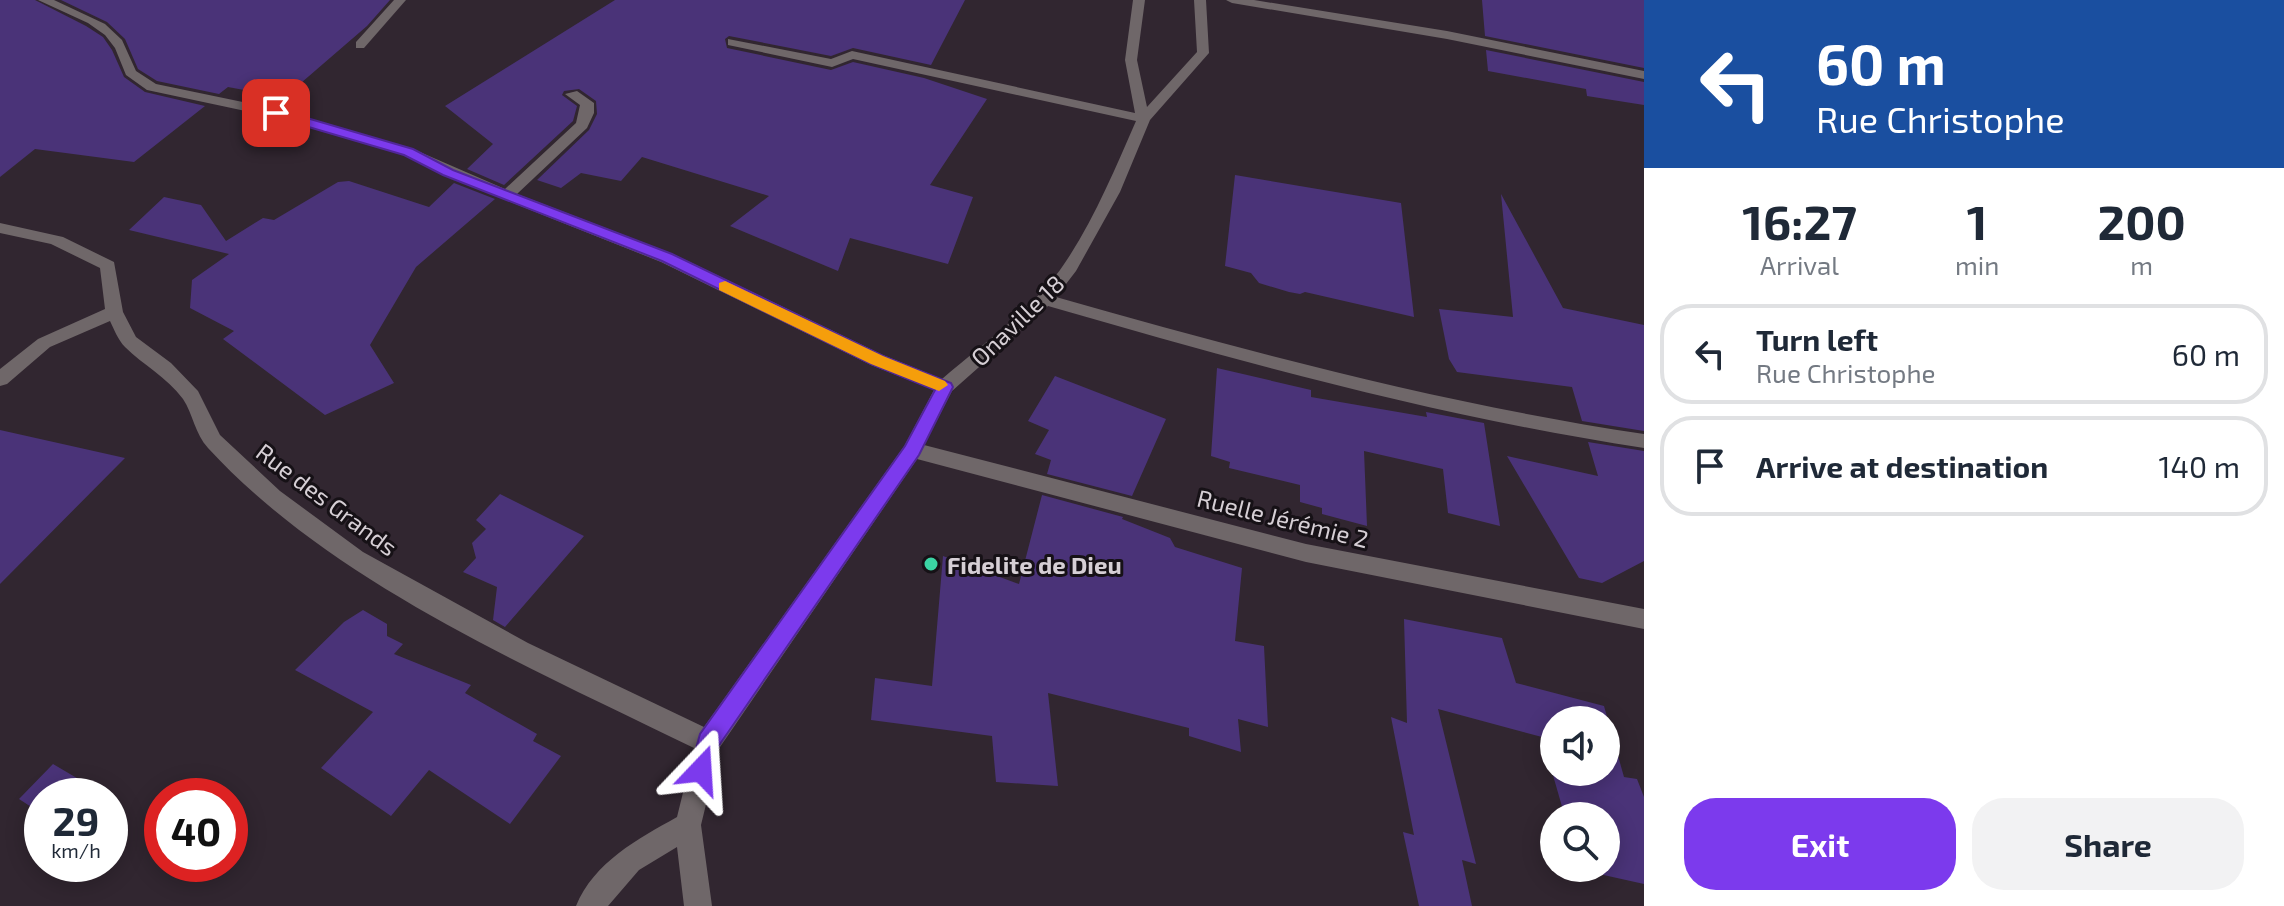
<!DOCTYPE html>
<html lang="en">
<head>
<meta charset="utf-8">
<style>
	body { margin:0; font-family:"Exo 2",sans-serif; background:#f2f2f3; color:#1f2937; height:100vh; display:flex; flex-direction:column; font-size:30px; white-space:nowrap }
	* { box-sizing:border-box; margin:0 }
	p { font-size:26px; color:#747a83 }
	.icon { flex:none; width:44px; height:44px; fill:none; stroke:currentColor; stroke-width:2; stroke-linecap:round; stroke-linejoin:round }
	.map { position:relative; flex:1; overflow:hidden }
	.details { display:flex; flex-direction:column; background:#fff; width:640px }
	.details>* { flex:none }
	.banner { background:#1a4fa0; color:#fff; overflow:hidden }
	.buttons { position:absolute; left:1540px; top:706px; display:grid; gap:16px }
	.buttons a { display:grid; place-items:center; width:80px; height:80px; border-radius:50%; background:#fff; box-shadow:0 4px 20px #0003; font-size:40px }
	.speed { position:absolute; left:24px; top:778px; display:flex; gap:16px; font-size:40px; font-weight:700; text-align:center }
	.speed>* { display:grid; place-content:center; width:104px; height:104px; border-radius:50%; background:#fff; box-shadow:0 4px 20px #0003; line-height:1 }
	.speed small { font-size:20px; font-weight:400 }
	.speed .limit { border:12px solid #d22; background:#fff; color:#111 }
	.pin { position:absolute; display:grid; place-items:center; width:68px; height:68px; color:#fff; margin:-34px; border-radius:16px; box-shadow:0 4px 12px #0006 }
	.me { position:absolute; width:88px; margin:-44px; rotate:20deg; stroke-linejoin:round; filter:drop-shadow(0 0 6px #0008) }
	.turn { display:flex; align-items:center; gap:28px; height:168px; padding:0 40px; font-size:36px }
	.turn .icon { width:104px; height:104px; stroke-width:2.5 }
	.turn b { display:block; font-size:56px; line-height:68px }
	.eta { display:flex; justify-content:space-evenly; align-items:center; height:136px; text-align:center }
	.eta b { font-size:48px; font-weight:700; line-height:56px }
	.cta { display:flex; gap:16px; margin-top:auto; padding:16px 40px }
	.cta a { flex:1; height:92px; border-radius:32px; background:#7c3aed; color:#fff; font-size:32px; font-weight:700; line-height:92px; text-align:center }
	.cta a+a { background:#f2f2f3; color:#1f2937 }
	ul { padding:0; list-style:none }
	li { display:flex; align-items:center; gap:24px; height:100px; margin:0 16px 12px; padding:0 24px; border:4px solid #e0e1e3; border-radius:32px }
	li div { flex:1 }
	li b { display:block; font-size:30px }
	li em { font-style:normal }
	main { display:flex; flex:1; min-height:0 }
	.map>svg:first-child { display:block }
	.building { fill:#4a3378; fill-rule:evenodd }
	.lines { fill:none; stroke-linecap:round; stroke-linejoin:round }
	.minor { fill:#6f6769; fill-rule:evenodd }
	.route { fill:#7c3aed; stroke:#51269a; stroke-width:2 }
	.slow { fill:#f59e0b }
	.poi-dot { fill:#3bd4a4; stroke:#161116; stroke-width:3 }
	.labels { text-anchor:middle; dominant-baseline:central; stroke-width:6; stroke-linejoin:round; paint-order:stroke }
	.street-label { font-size:24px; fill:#d6cfd5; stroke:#161116 }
	.poi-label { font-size:24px; font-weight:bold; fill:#d6cfd5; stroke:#161116; text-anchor:start }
</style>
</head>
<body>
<main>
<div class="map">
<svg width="1644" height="906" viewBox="0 0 1644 906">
	<rect width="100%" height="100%" fill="#312630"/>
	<path class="building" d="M0 0H35L86 26 103 37 112 50 124 77 145 92 205 106 134 162 35 149 0 177Z
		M61 0H390L367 26 294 89 278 86 266 94 228 87 219 94 157 81 138 69 125 39 107 22Z
		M615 0H965L931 65 853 48 831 56 729 36 725 39 727 48 831 70 853 62 924 78 987 99 930 185 973 197 948 264 850 238 838 271 730 226 769 196 642 157 621 181 581 173 561 188 537 180 589 130 597 114 596 101 579 89 564 91 562 95 577 106 573 121 504 185 467 169 493 144 445 106Z
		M1482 0H1644V68L1485 36Z
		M1486 50 1644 82V105L1587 96 1586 89 1488 71Z
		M1235 175 1401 203 1414 317 1305 292 1300 294 1289 292 1259 283 1251 273 1225 266Z
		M349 181 429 207 454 183 495 199 416 267 370 345 394 383 325 415 223 339 234 331 190 308 192 280 229 254 129 230 164 197 201 205 226 241 263 218 274 220 338 182Z
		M1501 194 1563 308 1644 325V431L1582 421 1572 387 1457 372 1449 359 1439 309 1513 317Z
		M1217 368 1311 390V397L1427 417 1426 412 1484 423 1500 526 1448 513 1443 469 1364 451 1367 526 1322 514V508L1300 502V485L1229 468 1230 462 1211 456Z
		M1055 376 1166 419 1132 496 1047 474 1051 460 1035 454 1049 430 1028 421Z
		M0 430 125 458 0 584Z
		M1588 442 1644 451V561L1602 583 1579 578 1507 456 1598 476Z
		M500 494 584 536 505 627 493 620 497 587 463 572 476 558 472 543 486 529 476 520Z
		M1042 495 1123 517 1122 519 1170 538 1175 547 1242 568 1235 641 1264 646 1268 727 1238 719 1241 752 1189 736V728L1048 693 1058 786 996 782 992 736 871 720 875 678 932 686 943 556 1019 584Z
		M363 610 387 624V636L403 644 394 654 471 685 465 693 537 734 533 741 561 756 510 824 429 770 391 816 321 768 373 712 295 670 344 622Z
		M1404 619 1502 638 1516 683 1604 706 1624 777 1637 779 1644 797V884L1572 868H1606V816H1559L1563 810 1542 737 1438 709 1476 864 1462 860 1472 906H1419L1403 832 1414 835 1391 717 1407 723ZM1554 720H1606V772H1554Z
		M53 764 104 794 42 796V814L19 799Z"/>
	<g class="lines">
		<path class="minor" d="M38 0H54L105 24 122 40 136 71 156 84 281 110 413 149 505 189 576 123 580 105 565 94 577 91 594 103V113L587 128 517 194 673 254 883 355 942 379C982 344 1029 312 1060 270 1092 225 1114 171 1136 121L853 59 832 67 728 45V39L831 59 852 51 1135 113 1125 60 1133 0H1145L1137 60 1147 107 1197 52 1194 0H1206L1209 53 1150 120 1120 192 1076 271 1056 297C1250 352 1444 404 1644 434V448C1441 417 1245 363 1048 306L952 391 924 445 1306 544 1644 609V629L1306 562 917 459 720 747 701 825 712 906H684L677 847 639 870 608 906H576C594 862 638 839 677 817L694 748C531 668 332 583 208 448 195 434 193 414 183 399 167 377 143 365 125 347 118 340 114 329 110 321L50 347 7 384 0 386V369L38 339 105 309 100 268 51 244 0 233V223L63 237 114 262 123 312 136 337 171 363 198 391 220 435 280 491 363 552 528 643 704 727 905 445 934 390 871 365 661 262 443 175 403 155 273 117 147 90 126 75 115 48 105 35 88 23Z
			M394 0H406L364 48H356V42Z
			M1226 0H1254L1447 31 1644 71V79L1447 39 1232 3Z"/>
	</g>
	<path class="route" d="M276 109 413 149 453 170 672 254 883 356 951 383 953 387 919 455 718 747 710 778 701 781 693 778 690 770 700 734 905 446 935 390 871 364 662 261 443 175 404 155 271 116V110Z"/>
	<path class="slow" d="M725 281 883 356 945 381 948 385 939 391 871 364 719 290V283Z"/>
	<circle class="poi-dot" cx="931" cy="564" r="8"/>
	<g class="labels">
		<g class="street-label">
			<text transform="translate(1017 320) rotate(-44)">Onaville 18</text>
			<text transform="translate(327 499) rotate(37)">Rue des Grands</text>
			<text transform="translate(1283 518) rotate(14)">Ruelle Jérémie 2</text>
		</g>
		<g class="poi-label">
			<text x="947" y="564">Fidelite de Dieu</text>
		</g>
	</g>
</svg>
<div class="buttons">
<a><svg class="icon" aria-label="sound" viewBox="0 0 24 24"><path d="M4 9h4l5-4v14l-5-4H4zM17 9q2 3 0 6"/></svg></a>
<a><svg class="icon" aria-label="search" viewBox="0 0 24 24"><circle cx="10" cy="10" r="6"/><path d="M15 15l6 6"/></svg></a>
</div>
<div class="speed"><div>29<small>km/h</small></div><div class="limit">40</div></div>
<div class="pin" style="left:276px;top:113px;background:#d93025"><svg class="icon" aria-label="arrive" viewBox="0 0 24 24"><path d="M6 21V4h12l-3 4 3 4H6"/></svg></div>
<svg class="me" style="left:701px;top:770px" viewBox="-20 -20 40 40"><path d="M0-17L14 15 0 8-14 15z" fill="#7c3aed" stroke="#fff" stroke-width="4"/></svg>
</div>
<section class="details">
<div class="banner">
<div class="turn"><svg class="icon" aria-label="left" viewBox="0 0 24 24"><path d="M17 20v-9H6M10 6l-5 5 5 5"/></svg><div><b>60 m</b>Rue Christophe</div></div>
</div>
<div class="eta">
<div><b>16:27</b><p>Arrival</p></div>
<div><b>1</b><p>min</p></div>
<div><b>200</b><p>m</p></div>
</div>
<ul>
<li><svg class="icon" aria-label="left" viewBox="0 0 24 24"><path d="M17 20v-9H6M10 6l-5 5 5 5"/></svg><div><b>Turn left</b><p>Rue Christophe</p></div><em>60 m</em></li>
<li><svg class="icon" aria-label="arrive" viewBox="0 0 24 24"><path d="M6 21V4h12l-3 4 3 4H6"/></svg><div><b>Arrive at destination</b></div><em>140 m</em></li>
</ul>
<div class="cta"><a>Exit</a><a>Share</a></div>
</section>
</main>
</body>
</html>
